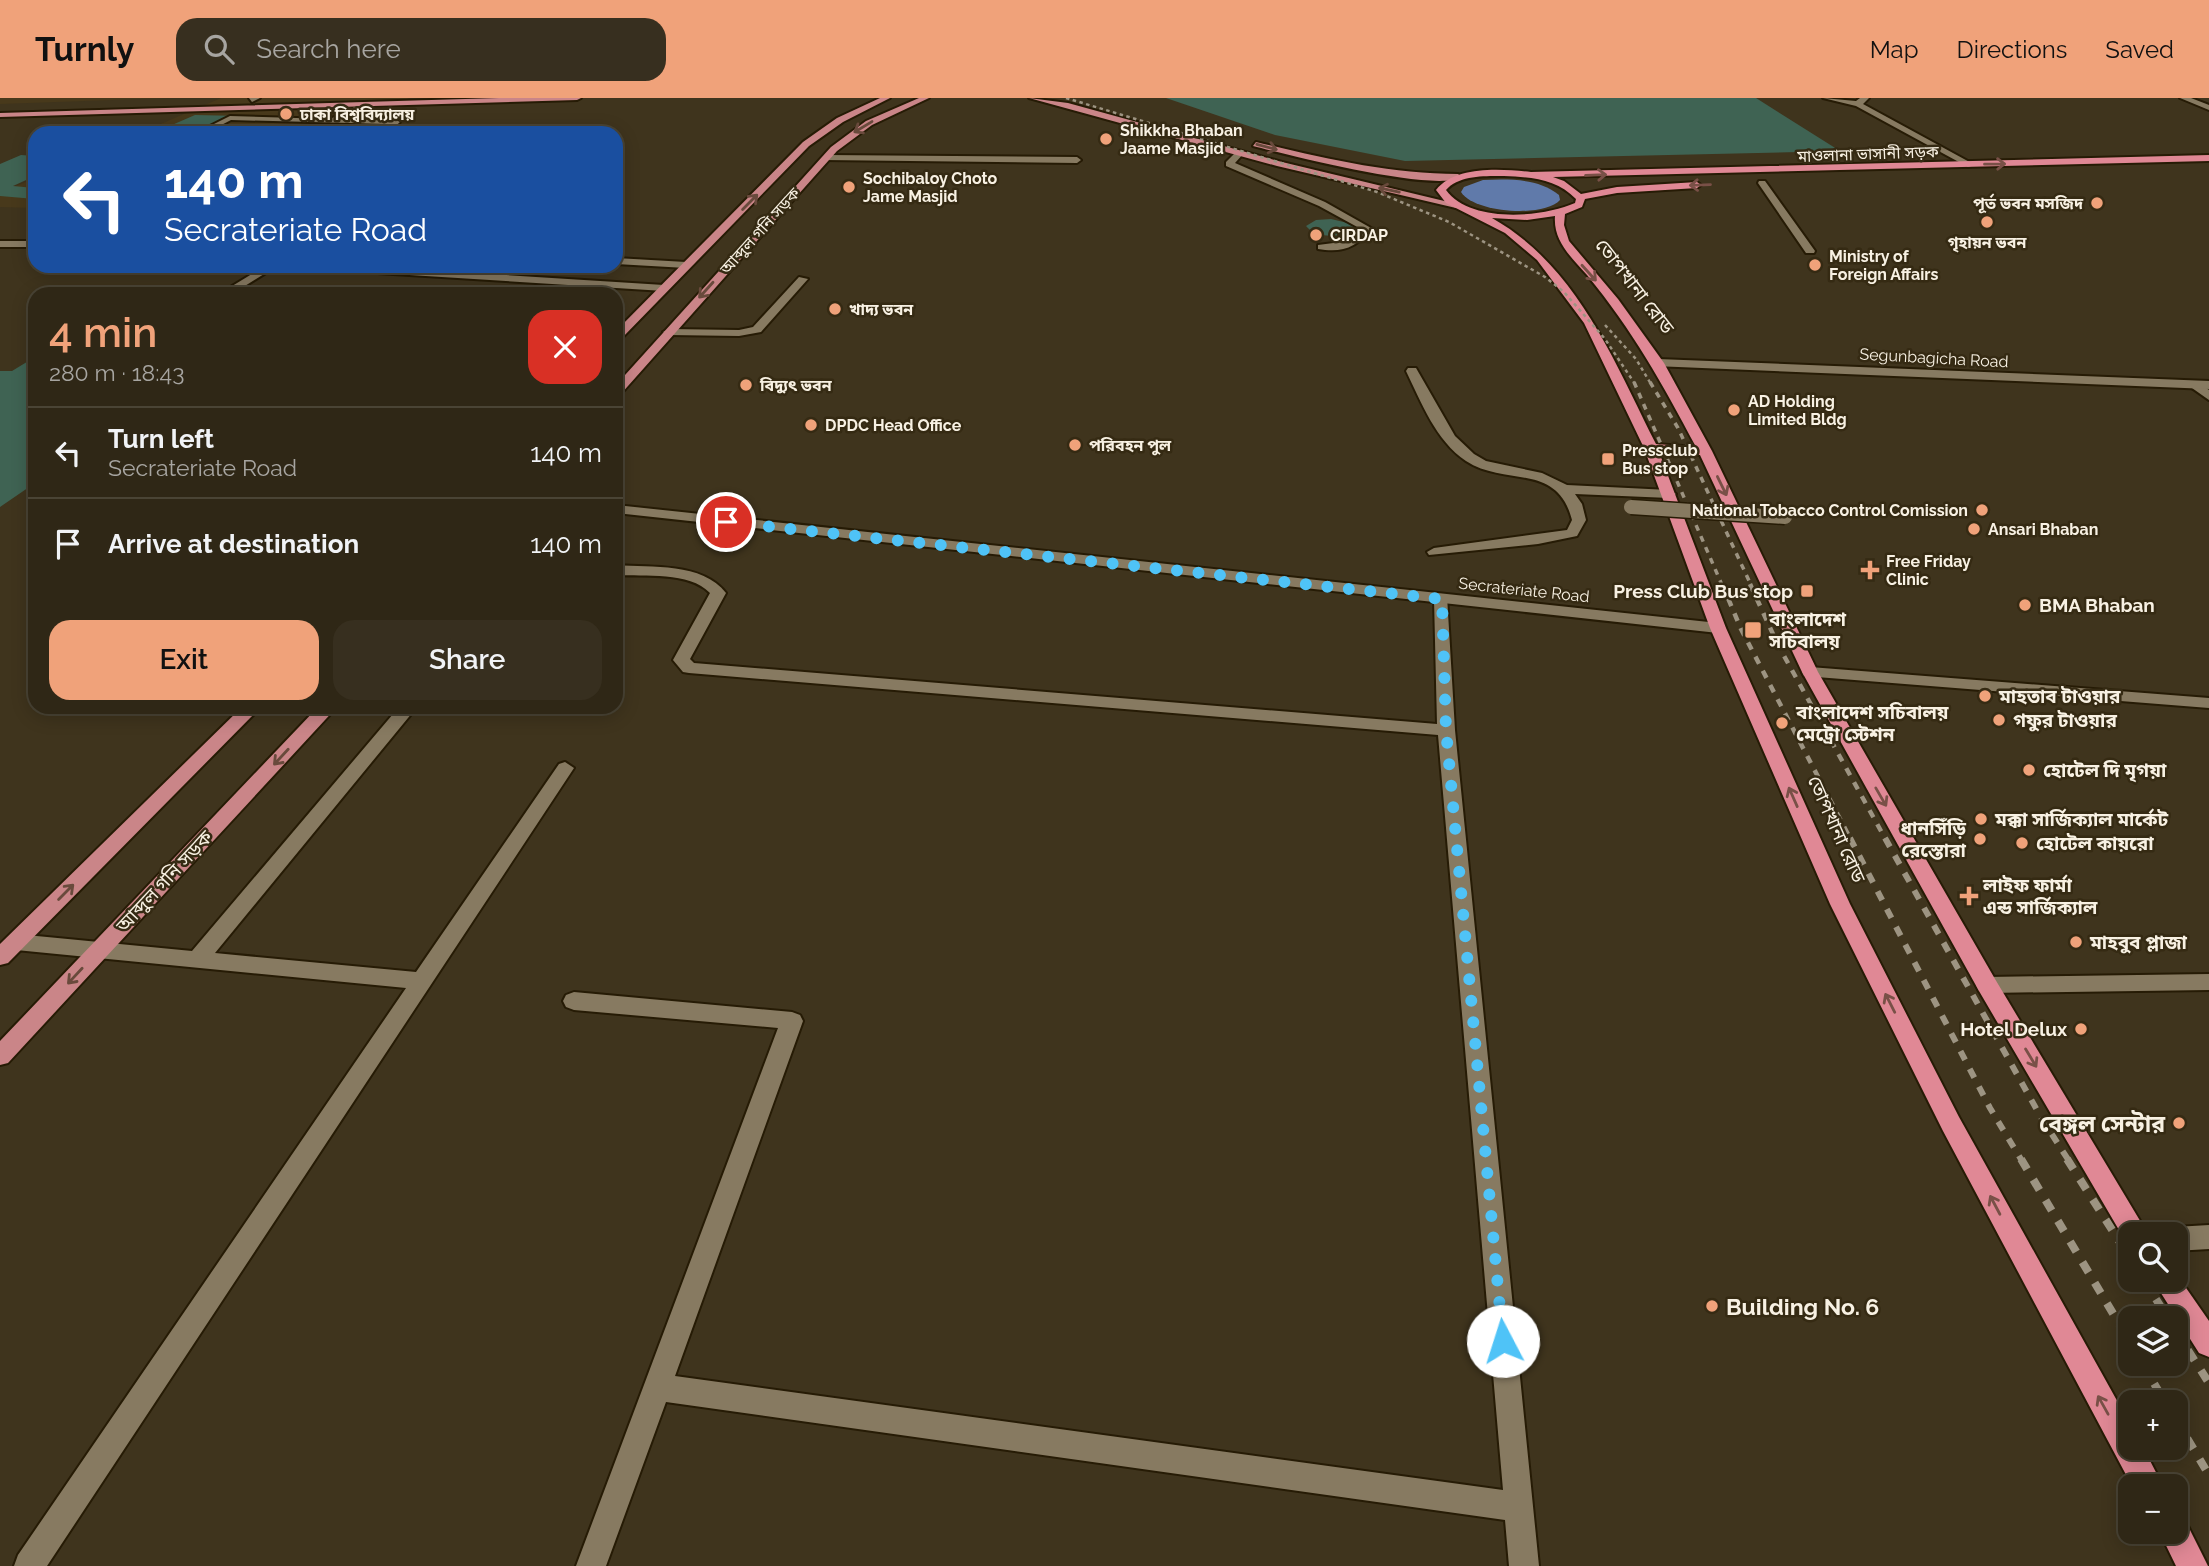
<!DOCTYPE html>
<html lang="en">
<head>
<meta charset="utf-8">
<style>
	body { margin:0; font-family:Raleway,"Noto Sans Bengali",sans-serif; background:#372f1f; color:#f1f3f6; height:100vh; display:flex; flex-direction:column; font-size:26px; white-space:nowrap }
	* { box-sizing:border-box; margin:0 }
	p { font-size:23px; color:#a7a5a1 }
	.icon { flex:none; width:38px; height:38px; fill:none; stroke:currentColor; stroke-width:2; stroke-linecap:round; stroke-linejoin:round }
	.map { position:relative; flex:1; overflow:hidden }
	.drawer { position:absolute; left:28px; top:189px; width:595px; height:427px; display:flex; flex-direction:column; background:#2f2716; border-radius:21px; box-shadow:0 4px 18px #0003,0 0 0 2px #4a4435 }
	.drawer>* { flex:none }
	.banner { position:absolute; left:28px; top:28px; width:595px; height:147px; border-radius:21px; box-shadow:0 4px 18px #0003,0 0 0 2px #4a4435; background:#1a4fa0; color:#fff; overflow:hidden }
	.fabs { position:absolute; left:2118px; top:1124px; display:grid; gap:14px }
	.fabs a { display:grid; place-items:center; width:70px; height:70px; border-radius:14px; background:#2f2716; box-shadow:0 4px 18px #0003,0 0 0 2px #4a4435; font-size:35px }
	.pin { position:absolute; display:grid; place-items:center; width:60px; height:60px; color:#fff; margin:-30px; border:4px solid #fff; border-radius:50%; box-shadow:0 2px 7px #0007 }
	.me { position:absolute; width:77px; margin:-38px; rotate:355deg; stroke-linejoin:round; filter:drop-shadow(0 0 5px #0008) }
	.turn { display:flex; align-items:center; gap:24px; height:147px; padding:0 21px; font-size:32px }
	.turn .icon { width:91px; height:91px; stroke-width:2.5 }
	.turn b { display:block; font-size:49px; line-height:60px }
	.round { display:grid; place-items:center; flex:none; width:74px; height:74px; border-radius:21px; background:#372f1f }
	.headline { display:flex; align-items:center; justify-content:space-between; height:119px; padding:0 21px }
	h1 { font-size:42px; font-weight:600; line-height:52px; color:#f0a27a }
	.primary-button { display:flex; gap:14px; margin-top:auto; padding:14px 21px }
	.primary-button a { flex:1; height:80px; border-radius:21px; background:#f0a27a; color:#111; font-size:28px; font-weight:600; line-height:80px; text-align:center }
	.primary-button a+a { background:#372f1f; color:#f1f3f6 }
	ul { padding:0; list-style:none }
	li { display:flex; align-items:center; gap:21px; height:91px; padding:0 21px; border-top:2px solid #4a4435 }
	li div { flex:1 }
	li b { display:block; font-size:26px }
	li em { font-style:normal }
	header { display:flex; align-items:center; gap:42px; box-sizing:border-box; height:98px; padding:0 35px; background:#f0a27a; color:#111 }
	header strong { font-size:33px }
	nav { display:flex; gap:38px; margin-inline-start:auto; font-size:24px }
	.search { width:490px; height:63px; background:#372f1f; display:flex; align-items:center; gap:18px; box-sizing:border-box; padding:0 24px; border-radius:21px; color:#a7a5a1; font-size:26px }
	.map>svg:first-child { display:block }
	.built { fill:#48391b }
	.green { fill:#3f6353 }
	.water { fill:#607aaa }
	.lines { fill:none; stroke-linecap:round; stroke-linejoin:round }
	.service-casing { stroke:#261b05; stroke-width:4 }
	.minor-casing { stroke:#261b05; stroke-width:4 }
	.tertiary-casing { stroke:#261b05; stroke-width:4 }
	.primary-casing { stroke:#261b05; stroke-width:4 }
	.trunk-casing { stroke:#261b05; stroke-width:4 }
	.service { fill:#877a61; fill-rule:evenodd }
	.minor { fill:#877a61; fill-rule:evenodd }
	.tertiary { fill:#877a61; fill-rule:evenodd }
	.primary { fill:#ca8588; fill-rule:evenodd }
	.trunk { fill:#e08895; fill-rule:evenodd }
	.rail-far4 { stroke:#9d9482; stroke-width:2.5; stroke-dasharray:3.5 3.5; stroke-linecap:butt }
	.rail-far3 { stroke:#9d9482; stroke-width:3.5; stroke-dasharray:6 6; stroke-linecap:butt }
	.rail-far2 { stroke:#9d9482; stroke-width:4.5; stroke-dasharray:8 8; stroke-linecap:butt }
	.rail-far1 { stroke:#9d9482; stroke-width:6; stroke-dasharray:10 10; stroke-linecap:butt }
	.rail { stroke:#9d9482; stroke-width:8; stroke-dasharray:12 12; stroke-linecap:butt }
	.pedestrian-bridge-casing { stroke:#261b05; stroke-width:17; stroke-linecap:butt }
	.pedestrian-bridge { stroke:#877a61; stroke-width:14 }
	.oneway { stroke:#694a3c }
	.oneway2 { stroke:#795047 }
	.route { stroke:#4fc3f7; stroke-width:12; stroke-dasharray:0 21.6 }
	.poi-dot { fill:#f0a27a; stroke:#352a13; stroke-width:2.5 }
	.labels { text-anchor:middle; dominant-baseline:central; stroke-width:5; stroke-linejoin:round; paint-order:stroke }
	.far-poi-label { font-size:16px; font-weight:bold; fill:#f8f1e3; stroke:#352a13; text-anchor:start }
	.far-street-label { font-size:16px; fill:#f8f1e3; stroke:#352a13 }
	.street-label { font-size:19px; fill:#f8f1e3; stroke:#352a13 }
	.poi-label { font-size:19px; font-weight:bold; fill:#f8f1e3; stroke:#352a13; text-anchor:start }
	.near-poi-label { font-size:23px; font-weight:bold; fill:#f8f1e3; stroke:#352a13; text-anchor:end }
</style>
</head>
<body>
<header>
<strong>Turnly</strong>
<div class="search"><svg class="icon" aria-label="search" viewBox="0 0 24 24"><circle cx="10" cy="10" r="6"/><path d="M15 15l6 6"/></svg>Search here</div>
<nav><a>Map</a><a>Directions</a><a>Saved</a></nav>
</header>
<div class="map">
<svg width="2209" height="1468" viewBox="0 0 2209 1468">
	<rect width="100%" height="100%" fill="#3f341d"/>
	<path class="built" d="M0 0H169L0 6Z
		M221 0H409L351 35H140Z
		M35 80V110L0 109V95Z"/>
	<path class="green" d="M1166 0H1756L1840 53 1405 63 1275 37Z
		M195 17 241 18 212 31 165 30Z
		M21 57 35 58V78L13 88 35 90V101L0 98V66Z
		M1331 121 1352 126 1355 131C1342 140 1316 141 1306 128L1316 122Z
		M35 259V385L0 409V273H12Z"/>
	<path class="water" d="M1483 82C1508 81 1539 80 1559 97L1560 102C1544 120 1474 115 1461 94L1464 89Z"/>
	<g class="lines">
		<defs>
			<path id="service" d="M249 0H260L252 4Z
				M1823 0 1856 3 1860 0H1869L1863 6 1975 67 1968 69 1856 8Z
				M2180 0H2191L2209 7V12Z
				M365 4 368 8 342 21 396 22 400 24 388 35H379L388 26 231 22 206 35H196L230 18 330 21Z
				M1237 53 1244 55 1235 65 1325 104 1371 130C1357 150 1342 155 1318 151V147L1349 143 1361 131 1319 108 1226 68V64Z
				M826 57 1077 59 1081 62 1077 65 823 62Z
				M1759 83H1765L1815 153 1814 155H1806L1758 85Z
				M0 143H35V149H0Z
				M616 160 686 164 691 167 686 170 616 166Z
				M265 168H277L232 196H219Z
				M308 168H362L664 187 669 190 664 193 313 171Z
				M799 179 808 181 761 234 739 238 669 237 663 234 669 231 739 232 753 229Z
				M1408 270H1416L1455 338 1474 356 1486 363 1542 375 1567 387 1669 392 1676 396 1669 400 1575 396 1582 406 1586 422 1577 438 1538 446 1429 457 1427 454 1434 450 1567 432 1572 422C1557 364 1506 389 1466 363 1436 343 1421 304 1406 273Z
				M616 467C652 470 702 464 726 495L690 561 694 565 1437 626 1434 501 1442 496 1447 498 1455 632 1539 1468H1509L1505 1422 666 1304 606 1468H576L778 930 574 912 566 909 563 903 566 897 574 894 792 914 800 917 803 923 675 1278 1503 1392 1438 637 689 575 683 574 673 562 710 495C689 473 645 479 616 477Z
				M1810 569 2209 600V610L1804 578 1802 574 1804 570Z
				M399 609H417L215 855 416 874 559 666 565 664 574 670 47 1468H14L18 1457 406 890 16 852 9 850 6 844 9 838 16 836 192 853Z"/>
			<path id="minor" d="M2196 283 2209 292V302L2192 290V284Z
				M2209 876V892L1987 895 1979 893 1976 887 1979 881 1987 879Z
				M2209 1127V1151L2175 1153V1136H2165L2175 1129Z"/>
			<path id="tertiary" d="M1658 261 2209 283V291L1654 268V262Z
				M616 407 1718 525 1726 530 1718 535 616 415Z"/>
			<path id="primary" d="M499 0H581L577 2 0 19V15Z
				M880 0H890L843 24 809 48 620 242 616 243V233L803 44 837 20Z
				M919 0H929L872 27 837 53 620 297 616 298V287L831 49 866 23Z
				M1029 0 1068 5 1282 64 1461 107 1456 110 1277 68Z
				M1256 44C1323 60 1389 76 1458 76L1462 79C1436 95 1288 57 1253 48Z
				M242 609H261L8 865 0 867V846Z
				M318 609H337L8 965 0 967V943Z"/>
			<path id="trunk" d="M2209 57V63L1553 79 1564 83 1581 96 1617 89 1697 84 1701 87 1697 90 1617 95 1585 101 1582 109 1565 116 1564 127 1569 143 1618 201 1664 265 1712 353 1818 574 1995 881 2148 1136H2130V1146L2126 1144 1979 893 1802 574 1700 357 1659 354 1726 530 1850 806 1959 1019 2130 1326V1349H2143L2163 1388H2132L1943 1033 1830 806 1710 530 1644 350 1584 225 1537 162 1505 135 1446 105 1436 92C1456 67 1502 71 1531 74ZM1504 78C1531 79 1557 81 1576 101L1575 105C1541 120 1470 125 1446 92 1459 77 1485 78 1504 78ZM1555 118C1553 143 1571 159 1587 177 1633 233 1662 285 1696 349L1656 346C1614 263 1577 168 1492 120L1527 122Z
				M2175 1174 2209 1223V1259L2199 1255 2152 1181H2175Z
				M2175 1418 2185 1422 2208 1468H2176L2159 1433H2175Z"/>
		</defs>
		<use href="#service" class="service-casing"/>
		<use href="#minor" class="minor-casing"/>
		<use href="#tertiary" class="tertiary-casing"/>
		<use href="#primary" class="primary-casing"/>
		<use href="#trunk" class="trunk-casing"/>
		<use href="#service" class="service"/>
		<use href="#minor" class="minor"/>
		<use href="#tertiary" class="tertiary"/>
		<use href="#primary" class="primary"/>
		<use href="#trunk" class="trunk"/>
		<path class="rail-far4" d="M1066 0 1377 94 1449 124 1545 179 1564 194 1605 241 1635 286
			M1605 227 1636 261 1651 286"/>
		<path class="rail-far3" d="M1634 284 1722 487
			M1650 284 1678 330 1751 487"/>
		<path class="rail-far2" d="M1722 486 1741 531 1851 742
			M1750 486 1778 547 1886 742"/>
		<path class="rail-far1" d="M1850 740 1990 1010 2022 1063
			M1885 740 2042 1021 2069 1063"/>
		<path class="rail" d="M2021 1061 2130 1244
			M2067 1061 2130 1160
			M2143 1181 2168 1220
			M2175 1232 2209 1285
			M2142 1265 2165 1304
			M2175 1320 2209 1377"/>
		<defs>
			<path id="pedestrian-bridge" d="M1631 409 1785 419"/>
		</defs>
		<use href="#pedestrian-bridge" class="pedestrian-bridge-casing"/>
		<use href="#pedestrian-bridge" class="pedestrian-bridge"/>
	</g>
	<defs><path id="oneway-shaft" d="M-6 0H5M1.5-3L5.5 0L1.5 3" fill="none" stroke-width="1.6" stroke-linecap="round" stroke-linejoin="round" transform="scale(1.75)"/></defs>
	<g class="oneway">
		<use href="#oneway-shaft" transform="translate(863 29) rotate(149)"/>
		<use href="#oneway-shaft" transform="translate(1267 49) rotate(15)"/>
		<use href="#oneway-shaft" transform="translate(1389 92) rotate(-168)"/>
		<use href="#oneway-shaft" transform="translate(750 104) rotate(-45)"/>
		<use href="#oneway-shaft" transform="translate(706 192) rotate(132)"/>
		<use href="#oneway-shaft" transform="translate(281 659) rotate(133)"/>
		<use href="#oneway-shaft" transform="translate(66 794) rotate(-45)"/>
		<use href="#oneway-shaft" transform="translate(75 878) rotate(133)"/>
	</g>
	<g class="oneway2">
		<use href="#oneway-shaft" transform="translate(1995 66) rotate(-1)"/>
		<use href="#oneway-shaft" transform="translate(1596 77) rotate(-2)"/>
		<use href="#oneway-shaft" transform="translate(1700 87) rotate(178)"/>
		<use href="#oneway-shaft" transform="translate(1589 175) rotate(48)"/>
		<use href="#oneway-shaft" transform="translate(1722 388) rotate(64)"/>
		<use href="#oneway-shaft" transform="translate(1793 699) rotate(-114)"/>
		<use href="#oneway-shaft" transform="translate(1881 699) rotate(60)"/>
		<use href="#oneway-shaft" transform="translate(1890 905) rotate(-117)"/>
		<use href="#oneway-shaft" transform="translate(2031 960) rotate(59)"/>
		<use href="#oneway-shaft" transform="translate(1995 1107) rotate(-118)"/>
		<use href="#oneway-shaft" transform="translate(2103 1307) rotate(-119)"/>
	</g>
	<g class="lines">
		<path class="route" d="M726 424 1442 501 1446 632 1503 1243"/>
	</g>
	<g class="poi-dot">
		<circle cx="286" cy="16" r="7"/>
		<circle cx="1106" cy="41" r="7"/>
		<circle cx="849" cy="89" r="7"/>
		<circle cx="2097" cy="105" r="7"/>
		<circle cx="1987" cy="124" r="7"/>
		<circle cx="1316" cy="137" r="7"/>
		<circle cx="1815" cy="167" r="7"/>
		<circle cx="835" cy="211" r="7"/>
		<circle cx="746" cy="287" r="7"/>
		<circle cx="1734" cy="312" r="7"/>
		<circle cx="811" cy="327" r="7"/>
		<circle cx="1075" cy="347" r="7"/>
		<rect x="1601" y="354" width="14" height="14" rx="3.5"/>
		<circle cx="1982" cy="412" r="7"/>
		<circle cx="1974" cy="431" r="7"/>
		<path d="M1866.5 461.5h7v7h7v7h-7v7h-7v-7h-7v-7h7z"/>
		<rect x="1800" y="486" width="14" height="14" rx="3.5"/>
		<circle cx="2025" cy="507" r="7"/>
		<rect x="1744" y="523" width="18" height="18" rx="3.5"/>
		<circle cx="1985" cy="598" r="7"/>
		<circle cx="1999" cy="622" r="7"/>
		<circle cx="1782" cy="625" r="7"/>
		<circle cx="2029" cy="672" r="7"/>
		<circle cx="1981" cy="721" r="7"/>
		<circle cx="1980" cy="741" r="7"/>
		<circle cx="2022" cy="745" r="7"/>
		<path d="M1965.5 787.5h7v7h7v7h-7v7h-7v-7h-7v-7h7z"/>
		<circle cx="2076" cy="844" r="7"/>
		<circle cx="2081" cy="931" r="7"/>
		<circle cx="2179" cy="1025" r="7"/>
		<circle cx="1712" cy="1208" r="7"/>
	</g>
	<g class="labels">
		<g class="far-poi-label">
			<text x="300" y="16">ঢাকা বিশ্ববিদ্যালয়</text>
			<text x="1120" y="32">Shikkha Bhaban<tspan x="1120" dy="18">Jaame Masjid</tspan></text>
			<text x="863" y="80">Sochibaloy Choto<tspan x="863" dy="18">Jame Masjid</tspan></text>
			<text x="2083" y="105" text-anchor="end">পূর্ত ভবন মসজিদ</text>
			<text x="1330" y="137">CIRDAP</text>
			<text x="1987" y="144" text-anchor="middle">গৃহায়ন ভবন</text>
			<text x="1829" y="158">Ministry of<tspan x="1829" dy="18">Foreign Affairs</tspan></text>
			<text x="849" y="211">খাদ্য ভবন</text>
			<text x="760" y="287">বিদ্যুৎ ভবন</text>
			<text x="1748" y="303">AD Holding<tspan x="1748" dy="18">Limited Bldg</tspan></text>
			<text x="825" y="327">DPDC Head Office</text>
			<text x="1089" y="347">পরিবহন পুল</text>
			<text x="1622" y="352">Pressclub<tspan x="1622" dy="18">Bus stop</tspan></text>
			<text x="1968" y="412" text-anchor="end">National Tobacco Control Comission</text>
			<text x="1988" y="431">Ansari Bhaban</text>
			<text x="1886" y="463">Free Friday<tspan x="1886" dy="18">Clinic</tspan></text>
		</g>
		<g class="far-street-label">
			<text transform="translate(1868 56) rotate(-2)">মাওলানা ভাসানী সড়ক</text>
			<text transform="translate(760 133) rotate(-48)">আব্দুল গনি সড়ক</text>
			<text transform="translate(1934 260) rotate(3)">Segunbagicha Road</text>
			<text transform="translate(1524 492) rotate(6)">Secrateriate Road</text>
		</g>
		<g class="street-label">
			<text transform="translate(1635 188) rotate(52)">তোপখানা রোড</text>
			<text transform="translate(1837 731) rotate(66)">তোপখানা রোড</text>
			<text transform="translate(164 783) rotate(-47)">আব্দুল গনি সড়ক</text>
		</g>
		<g class="poi-label">
			<text x="1793" y="493" text-anchor="end">Press Club Bus stop</text>
			<text x="2039" y="507">BMA Bhaban</text>
			<text x="1769" y="521">বাংলাদেশ<tspan x="1769" dy="22">সচিবালয়</tspan></text>
			<text x="1999" y="598">মাহতাব টাওয়ার</text>
			<text x="1796" y="614">বাংলাদেশ সচিবালয়<tspan x="1796" dy="22">মেট্রো স্টেশন</tspan></text>
			<text x="2013" y="622">গফুর টাওয়ার</text>
			<text x="2043" y="672">হোটেল দি মৃগয়া</text>
			<text x="1995" y="721">মক্কা সার্জিক্যাল মার্কেট</text>
			<text x="1966" y="730" text-anchor="end">ধানসিঁড়ি<tspan x="1966" dy="22">রেস্তোরা</tspan></text>
			<text x="2036" y="745">হোটেল কায়রো</text>
			<text x="1983" y="787">লাইফ ফার্মা<tspan x="1983" dy="22">এন্ড সার্জিক্যাল</tspan></text>
			<text x="2090" y="844">মাহবুব প্লাজা</text>
			<text x="2067" y="931" text-anchor="end">Hotel Delux</text>
		</g>
		<g class="near-poi-label">
			<text x="2165" y="1025">বেঙ্গল সেন্টার</text>
			<text x="1726" y="1208" text-anchor="start">Building No. 6</text>
		</g>
	</g>
</svg>
<div class="fabs">
<a><svg class="icon" aria-label="search" viewBox="0 0 24 24"><circle cx="10" cy="10" r="6"/><path d="M15 15l6 6"/></svg></a>
<a><svg class="icon" aria-label="layers" viewBox="0 0 24 24"><path d="M12 4l9 5-9 5-9-5zM3 14l9 5 9-5"/></svg></a>
<a>+</a>
<a>−</a>
</div>
<div class="pin" style="left:726px;top:424px;background:#d93025"><svg class="icon" aria-label="arrive" viewBox="0 0 24 24"><path d="M6 21V4h12l-3 4 3 4H6"/></svg></div>
<svg class="me" style="left:1503px;top:1243px" viewBox="-20 -20 40 40"><circle r="19" fill="#fff"/><path d="M0-13L10 11 0 6-10 11z" fill="#4fc3f7"/></svg>
<div class="banner">
<div class="turn"><svg class="icon" aria-label="left" viewBox="0 0 24 24"><path d="M17 20v-9H6M10 6l-5 5 5 5"/></svg><div><b>140 m</b>Secrateriate Road</div></div>
</div>
<section class="drawer">
<div class="headline"><div><h1>4 min</h1><p>280 m · 18:43</p></div><a class="round" style="background:#d93025;color:#fff"><svg class="icon" aria-label="close" viewBox="0 0 24 24"><path d="M6 6l12 12M18 6L6 18"/></svg></a></div>
<ul>
<li><svg class="icon" aria-label="left" viewBox="0 0 24 24"><path d="M17 20v-9H6M10 6l-5 5 5 5"/></svg><div><b>Turn left</b><p>Secrateriate Road</p></div><em>140 m</em></li>
<li><svg class="icon" aria-label="arrive" viewBox="0 0 24 24"><path d="M6 21V4h12l-3 4 3 4H6"/></svg><div><b>Arrive at destination</b></div><em>140 m</em></li>
</ul>
<div class="primary-button"><a>Exit</a><a>Share</a></div>
</section>
</div>
</body>
</html>
